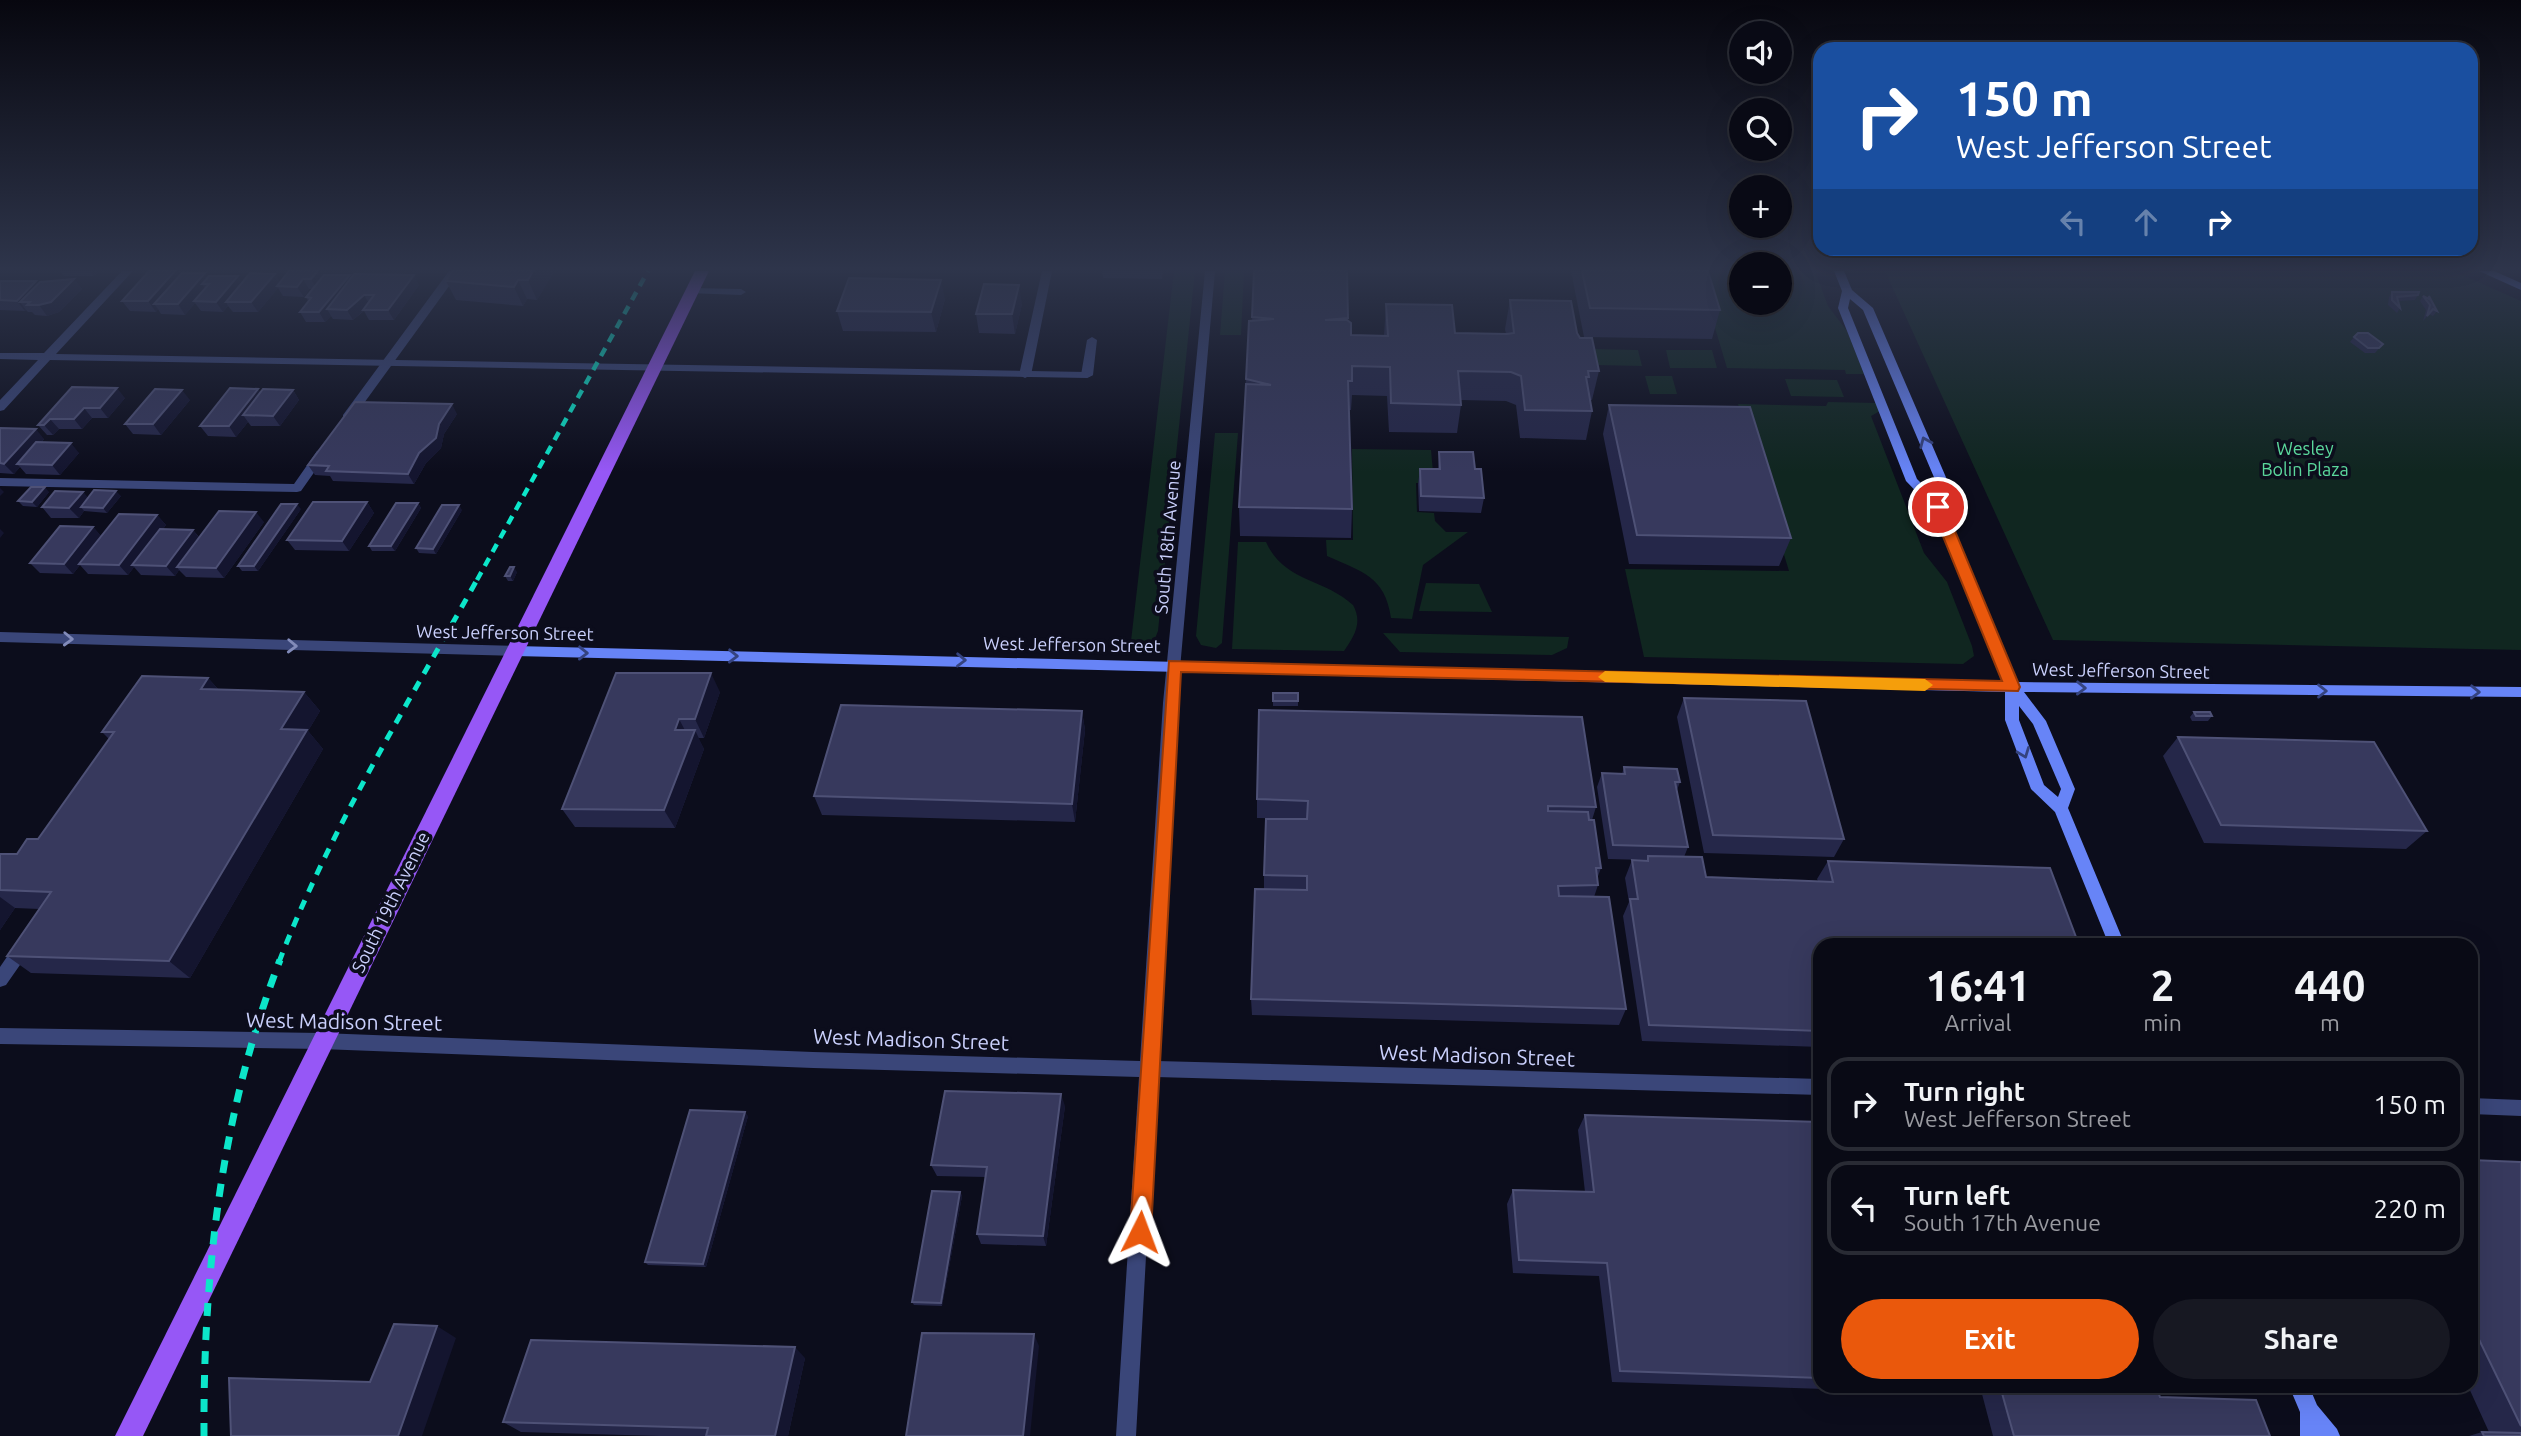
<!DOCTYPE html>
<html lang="en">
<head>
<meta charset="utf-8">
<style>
	body { margin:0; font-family:Ubuntu,sans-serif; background:#171822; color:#f1f3f6; height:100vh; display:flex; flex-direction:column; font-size:26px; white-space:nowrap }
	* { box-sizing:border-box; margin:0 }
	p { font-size:23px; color:#999aa0 }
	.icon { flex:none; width:38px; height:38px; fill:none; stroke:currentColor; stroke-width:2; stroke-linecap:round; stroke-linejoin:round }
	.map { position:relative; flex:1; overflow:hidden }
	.drawer { position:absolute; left:1813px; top:938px; width:665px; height:455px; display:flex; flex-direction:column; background:#090a15; border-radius:21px; box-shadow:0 7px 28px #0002,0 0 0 2px #292b34 }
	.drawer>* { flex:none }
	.banner { position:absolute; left:1813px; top:42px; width:665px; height:214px; border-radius:21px; box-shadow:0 7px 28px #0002,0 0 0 2px #292b34; background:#1a4fa0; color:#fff; overflow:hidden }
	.tools { position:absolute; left:1729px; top:21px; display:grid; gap:14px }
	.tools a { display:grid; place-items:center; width:63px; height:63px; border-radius:50%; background:#090a15; box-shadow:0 7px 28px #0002,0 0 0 2px #292b34; font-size:35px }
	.pin { position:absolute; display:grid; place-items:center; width:60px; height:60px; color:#fff; margin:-30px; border:4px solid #fff; border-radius:50%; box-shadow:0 2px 7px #0007 }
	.me { position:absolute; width:77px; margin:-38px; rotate:3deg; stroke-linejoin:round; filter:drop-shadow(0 0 5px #0008) }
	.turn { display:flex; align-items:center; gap:24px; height:147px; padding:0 28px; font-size:32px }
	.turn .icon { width:91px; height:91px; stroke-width:2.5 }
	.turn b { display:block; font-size:49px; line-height:60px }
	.lanes { display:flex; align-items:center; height:66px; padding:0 28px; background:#0003; justify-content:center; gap:35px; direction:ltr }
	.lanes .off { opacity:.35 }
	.eta { display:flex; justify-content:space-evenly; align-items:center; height:119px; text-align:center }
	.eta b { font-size:42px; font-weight:700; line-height:49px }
	.button { display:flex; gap:14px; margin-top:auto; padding:14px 28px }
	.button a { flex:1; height:80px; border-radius:42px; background:#ea580c; color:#fff; font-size:28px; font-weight:700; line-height:80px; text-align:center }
	.button a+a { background:#171822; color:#f1f3f6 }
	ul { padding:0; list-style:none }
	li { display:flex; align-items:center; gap:21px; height:94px; margin:0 14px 10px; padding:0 14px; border:4px solid #292b34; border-radius:21px }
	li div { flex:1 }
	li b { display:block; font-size:26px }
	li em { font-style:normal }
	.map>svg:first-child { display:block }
	.green { fill:#102620 }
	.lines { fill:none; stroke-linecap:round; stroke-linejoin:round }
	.service { fill:#3a4679; fill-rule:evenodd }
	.minor { fill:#3a4679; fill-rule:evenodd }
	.tertiary { fill:#3a4679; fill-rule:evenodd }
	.secondary { fill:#6784f7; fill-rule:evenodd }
	.primary { fill:#9657f6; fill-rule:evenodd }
	.rail-far2 { stroke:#0ce6ca; stroke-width:4.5; stroke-dasharray:9 7; stroke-linecap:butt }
	.rail-far1 { stroke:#0ce6ca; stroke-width:5; stroke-dasharray:10 9; stroke-linecap:butt }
	.rail { stroke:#0ce6ca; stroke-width:7; stroke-dasharray:13 11; stroke-linecap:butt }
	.wall { fill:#252749 }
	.shaded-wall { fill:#14152f }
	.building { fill:#37395d; stroke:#4e5176; stroke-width:2 }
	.oneway { stroke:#35437f }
	.oneway2 { stroke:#828bba }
	.route { fill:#ea580c; stroke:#983908; stroke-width:2 }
	.slow { fill:#f59e0b }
	.labels { text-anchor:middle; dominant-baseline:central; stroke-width:7; stroke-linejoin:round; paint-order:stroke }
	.park-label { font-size:18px; fill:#5bd79c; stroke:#0c0d1c }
	.street-label { font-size:18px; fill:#cad0fc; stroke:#0c0d1c }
	.near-street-label { font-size:21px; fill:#cad0fc; stroke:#0c0d1c }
</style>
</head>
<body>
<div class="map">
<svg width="2521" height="1436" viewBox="0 0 2521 1436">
	<rect width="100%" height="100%" fill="#0c0d1c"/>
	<path class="green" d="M1174 271H1195L1158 631 1154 641 1138 646 1131 641Z
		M1225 271H1244L1241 335H1220Z
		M1698 271H1741V303H1780V271H1815L1828 306 1847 331 1864 374H1846L1845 370 1727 368Z
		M1885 271H2453L2521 301V650L2053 640Z
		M1592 349 1638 350 1642 366 1595 365Z
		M1666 350H1712L1717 368H1670Z
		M1645 376H1672L1677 394H1650Z
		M1785 379 1837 380 1844 397 1791 396Z
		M1828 402 1877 403 1880 411 1871 416 1924 553 1947 582 1972 646 1974 656 1963 664 1644 657 1625 569 1789 571 1738 404 1826 406Z
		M1215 433H1238L1222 643 1216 648 1201 645 1196 636Z
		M1352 449 1431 450 1434 483H1416L1417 512 1434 513 1435 521 1446 532H1468L1423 565 1412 619 1391 618C1385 576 1362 572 1327 556L1326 540H1353Z
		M1238 542H1266C1284 582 1324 578 1353 605 1363 623 1354 636 1344 651L1232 649Z
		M1426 583 1479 584 1492 612 1419 611Z
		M1383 633 1569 637 1567 648 1552 655 1400 652Z"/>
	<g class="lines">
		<path class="service" d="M449 271H460L351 421H343V415Z
			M1042 271H1052L1031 375 1025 378 1019 375Z
			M692 288 741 289 746 292 741 295 688 293 687 291Z
			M1092 337 1097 340 1093 375 1087 378 1081 375 1087 340Z
			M321 450 327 454 301 491 297 492 0 486V478L294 484 317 451Z
			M23 940 29 942 31 947 29 952 6 985 0 987V967L17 942Z"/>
		<path class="minor" d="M122 271H133L56 354 1087 372 1093 375 1087 378 50 360 4 410 0 411V400L38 360 0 359V353H44Z
			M1205 271H1215L1177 703 1157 1061 1820 1079V1095L1156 1077 1136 1436H1116L1139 1077 813 1068 321 1049 0 1044V1028L321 1033 813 1052 1140 1061 1163 703Z
			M2471 1098 2521 1100V1116L2471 1114Z"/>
		<path class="tertiary" d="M0 632 515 646 522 651 515 656 0 642Z"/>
		<path class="secondary" d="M1834 271H1844L1852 290 1873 308 1948 482 1944 507 2017 682 2521 687V697L2024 692 2046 721 2075 789 2068 808 2125 945H2109L2055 812 2031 789 2005 720V692L515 656 508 651 515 646 2003 682 1933 509 1906 481 1838 308 1842 291ZM1850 299 1863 310 1936 482 1934 496 1917 479 1848 308ZM2019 706 2033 724 2061 789 2058 797 2044 785 2019 720Z
			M2479 271H2494L2521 283V290Z
			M2289 1386H2309L2317 1405 2337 1429 2340 1436H2300V1412Z"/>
		<path class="primary" d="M695 271H709L143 1436H115Z"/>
		<path class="rail-far2" d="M477 580 648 271"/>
		<path class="rail-far1" d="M279 962C331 827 408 704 478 578"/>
		<path class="rail" d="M204 1436C203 1274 221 1112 280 960"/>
	</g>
	<path class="wall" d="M60 271H99L94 276H64Z
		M149 271H191L190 273 208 277 242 283 275 274 280 282 321 271 323 276 352 277 419 285 394 320H369L364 311 353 320 333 319 331 316 325 322H306L300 312 308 301 306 297 312 289H309L304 297 283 296 278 288 258 312H233L228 306 223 312 201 311 195 303 185 315 161 314 158 309 156 312 130 311 122 301Z
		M1102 271H1163L1162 279 1103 278Z
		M1254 271H1347L1348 321 1351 335 1384 336 1386 304 1455 333 1506 334 1505 329 1510 300 1577 333 1599 371 1592 400H1590L1592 411 1586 440 1520 438 1516 405 1506 401 1461 400V405L1457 433 1389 432 1387 396 1352 395 1351 410H1349L1352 509 1351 538 1240 536 1239 507 1249 321H1252Z
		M1571 271H1708L1720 310 1712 339 1584 337Z
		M553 273 537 300 527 299 523 306 456 300 446 281Z
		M74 279 82 289 59 312 47 316 35 315 32 312H28L26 310 25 311 0 310V282L36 281 38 284Z
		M2392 292 2418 295 2415 300 2398 301 2400 308 2397 313 2388 305 2389 297Z
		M2423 296 2428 298 2429 296 2437 311 2433 316 2429 314 2423 321 2426 310 2420 301Z
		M945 299 936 332 843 331 837 311Z
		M1022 304 1015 334 979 333 976 314Z
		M2354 337 2383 344 2375 353H2365L2350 342Z
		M72 387 125 398 108 418H92L82 429H59L53 435H47L38 425Z
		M258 389 261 393 293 390 299 400 280 426H251L248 422 236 437 208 436 200 426Z
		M190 400 161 435 133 434 125 424Z
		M1609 405 1791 538 1779 566 1629 564 1603 434Z
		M457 414 444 434 441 448 426 463 414 484 333 481 330 476 315 475 308 465Z
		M0 428 44 439 42 442 79 453 60 475 26 474 20 467 14 474 0 473Z
		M1439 452 1475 469 1484 498 1481 513 1419 511 1418 484 1420 469H1438Z
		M49 492 37 507 23 506 18 501Z
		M83 492 88 498 121 496 107 513 84 511 79 518H51L42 507Z
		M367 502 374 513 349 551 295 550 287 540Z
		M418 503 421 508 395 551H372L369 546Z
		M301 509 258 571H242L238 566Z
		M462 510 436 554 419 553 416 548Z
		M157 515 166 525 163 529 193 530 199 537 264 522 224 578 186 577 179 570 175 576 141 575 134 567 128 575 88 574 80 565 73 574 40 573 30 563 93 527 101 536Z
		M517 572 513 581H508L505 576Z
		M616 673 720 692 704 738H698L704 749 675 828 575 827 562 809Z
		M208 678 218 689 304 692 320 711 308 731 323 749 190 978 31 973 7 956 39 909 15 908 0 930V854H17L38 839 109 739 102 732Z
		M1273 693H1298V706H1273Z
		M1684 698 1844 839 1834 857 1704 853 1677 717Z
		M1082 711 1085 730 1075 822 822 815 814 796Z
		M2194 712 2212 716 2208 721H2192L2190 717Z
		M2178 737 2427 831 2406 849 2204 843 2163 756Z
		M1624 767 1680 782 1677 790 1688 847 1684 857 1706 877 1818 881 1817 879 1828 861 2050 868 1820 945V1047L1642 1041 1623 916 1629 902 1625 878 1632 860H1646L1608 859 1597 787 1602 773 1622 774Z
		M1257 799 1596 807 1592 820 1601 868 1597 879 1598 885 1594 897 1626 1009 1619 1025 1252 1015 1251 999 1264 889V875L1307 819 1257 818Z
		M1065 1106 1046 1246 981 1244 977 1234 986 1177 937 1176 931 1165Z
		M1585 1115 1820 1122V1386H2156L2160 1397 2270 1436H1993L1982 1394 1612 1382 1599 1276 1513 1273 1507 1204 1513 1190 1585 1192 1578 1130Z
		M748 1116 706 1267 648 1265 645 1262Z
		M2471 1160 2521 1162V1436H2469L2482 1432H2489L2468 1386H2471Z
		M960 1192 962 1196 942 1306 914 1305 912 1302Z
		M805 1358 788 1436H659L521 1432 503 1422Z"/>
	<path class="shaded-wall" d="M90 271H99L94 276Z
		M175 271H191L162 304H154L158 309 156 312 148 301Z
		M318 271H321L325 279 317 290 311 279Z
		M532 271H552L553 273 537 300 528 280Z
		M205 273 212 284H202L206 290 194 301 195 303 185 315 178 304Z
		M275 274 282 284 277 286 278 288 258 312 251 302Z
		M350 275 356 285 327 309 331 316 325 322 319 312Z
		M414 275 419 285 394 320 388 310Z
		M238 276 245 286 226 302 228 306 223 312 216 302Z
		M74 279 82 289 59 312 47 316 39 305Z
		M303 279 309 289 304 297 297 287Z
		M518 280 527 299 523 306 514 287Z
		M941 280 945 299 936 332 931 312Z
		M36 281 44 291 20 302 26 310 25 311 17 301Z
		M1019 285 1022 304 1015 334 1012 314Z
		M364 295 370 305 353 320 347 310Z
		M117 388 125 398 108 418 100 408Z
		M258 389 265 399 243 415 248 422 236 437 229 426Z
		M182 390 190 400 161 435 153 424Z
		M293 390 299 400 280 426 273 416Z
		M452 404 457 414 444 434 441 448 426 463 414 484 408 474 419 453Z
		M84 408 92 418 82 429 74 419Z
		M50 419 59 429 53 435 44 425Z
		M36 429 44 439 22 464H17L20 467 14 474 4 464Z
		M71 443 79 453 60 475 52 465Z
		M45 487 49 492 37 507 32 502Z
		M0 488 4 492 0 496Z
		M116 491 121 496 107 513 103 508Z
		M83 492 92 502 81 507 84 511 79 518 69 508Z
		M367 502 374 513 349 551 342 541Z
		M418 503 421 508 395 551 391 546Z
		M297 504 301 509 258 571 254 566Z
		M459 505 462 510 436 554 433 549Z
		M256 512 264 522 224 578 216 568Z
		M157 515 166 525 135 565H132L134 567 128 575 119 565Z
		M93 527 102 537 79 564 80 565 73 574 64 564Z
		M0 529 4 533 0 538Z
		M193 530 201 540 177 567 179 570 175 576 166 566Z
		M514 567 517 572 513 581 510 576Z
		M711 673 720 692 704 738 695 719Z
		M208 678 225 697 201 689Z
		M304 692 320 711 308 731 323 749 190 978 169 961 281 729Z
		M1082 711 1085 730 1075 822 1072 804Z
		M679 719 689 738 675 730Z
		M695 730 704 749 675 828 664 810Z
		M0 897 15 908 0 930Z
		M1061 1094 1065 1106 1046 1246 1043 1236Z
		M745 1112 748 1116 706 1267 703 1264Z
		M960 1192 962 1196 942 1306 941 1303Z
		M437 1326 456 1338 422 1436H398Z
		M1034 1334 1039 1346 1030 1436H1023Z
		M795 1347 805 1358 788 1436H775Z"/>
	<path class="building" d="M149 271H175L148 301H122Z
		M289 271H318L311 279H303L297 287 277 286Z
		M452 271H533L528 280H518L514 287 446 281Z
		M1254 271H1347L1348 318 1325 320H1347L1351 323V335L1388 336 1386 304 1452 305 1455 333 1507 334 1514 333 1510 300 1571 301 1577 333 1580 338H1592L1599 371H1588L1589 377H1586L1592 411 1525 410 1521 376 1511 372 1458 371 1461 405 1391 403 1390 367 1352 366V381H1348L1352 509 1239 507 1246 384 1271 385 1246 379 1249 321 1274 319 1252 317Z
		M1582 271H1708L1720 310 1590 308Z
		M182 273H205L178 304H154Z
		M250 273 275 274 251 302H226Z
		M354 274 414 275 388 310H363L374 295H364L347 310 327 309Z
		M324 275H350L319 312H300L311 298 306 297Z
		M209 276H238L216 302 194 301 209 284H202Z
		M849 278 941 280 931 312 837 311Z
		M74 279 51 302 39 305H27L30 302H20L40 282Z
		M1 281H36L17 301 0 300V282Z
		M984 284 1019 285 1012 314H976Z
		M2392 292H2419L2418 295 2397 297 2400 308 2392 300Z
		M2423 296 2429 299V296L2437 311 2433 309 2427 316 2430 305Z
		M2358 333H2368L2383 344 2379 348H2368L2354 337Z
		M72 387 117 388 100 408H84L74 419H50L44 425H38Z
		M230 388 258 389 229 426H200Z
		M155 389 182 390 153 424H125Z
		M263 389 293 390 273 416 243 415Z
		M355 402 452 404 439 424 436 438 419 453 408 474 326 471 329 466 308 465Z
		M1609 405 1750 407 1791 538 1637 535Z
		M0 428 36 429 4 464 0 463Z
		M36 442 71 443 52 465 17 464Z
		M1439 452H1473L1475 469H1481L1484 498 1421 496 1420 469H1440Z
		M31 487H45L32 502 18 501Z
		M94 490 116 491 103 508 81 507Z
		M55 491 83 492 69 508 42 507Z
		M313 502H367L342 541 287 540Z
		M396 503H418L391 546H369Z
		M281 504H297L254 566H238Z
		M442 505H459L433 549 416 548Z
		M219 511 256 512 216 568 177 567Z
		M119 514 157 515 119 565 79 564Z
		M60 526 93 527 64 564 30 563Z
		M160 529 193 530 166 566 132 565Z
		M510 567H514L510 576H505Z
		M616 673H711L695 719H679L675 730H695L664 810 562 809Z
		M142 676 208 678 201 689 304 692 281 729 307 730 169 961 7 956 51 892 0 890V854H17L27 839H38L114 732H102Z
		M1273 693H1298V701H1273Z
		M1684 698 1806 701 1844 839 1713 835Z
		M841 705 1082 711 1072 804 814 796Z
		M1259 710 1582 717 1596 807 1548 806V811L1588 812 1589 820H1594L1601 868H1596L1598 885 1558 886 1559 896 1609 897 1626 1009 1251 999 1255 889 1307 890V876L1264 875 1266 819H1307L1308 801 1257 799Z
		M2194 712H2210L2212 716H2196Z
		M2178 737 2374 742 2427 831 2221 825Z
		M1624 767 1677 769 1680 782H1675L1688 847 1613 845 1602 773 1625 774Z
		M1648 856 1702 857 1706 877 1833 882 1828 861 2050 868 2079 945H1820V1031L1649 1025 1630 899H1638L1632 860 1648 861Z
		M945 1091 1061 1094 1043 1236 977 1234 987 1167 931 1165Z
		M690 1110 745 1112 703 1264 645 1262Z
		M1585 1115 1820 1122V1378L1620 1371 1607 1263 1519 1260 1513 1190 1594 1192Z
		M2471 1160 2521 1162V1426L2471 1323Z
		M932 1191 960 1192 941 1303 912 1302Z
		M394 1324 437 1326 398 1436H231L229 1378 370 1382Z
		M922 1333 1034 1334 1023 1436H906Z
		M531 1340 795 1347 775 1436H706L708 1428 503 1422Z
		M2000 1386H2156L2160 1397 2256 1400 2270 1436H2014Z
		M2482 1432 2521 1433V1436H2484Z"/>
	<defs><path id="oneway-chevron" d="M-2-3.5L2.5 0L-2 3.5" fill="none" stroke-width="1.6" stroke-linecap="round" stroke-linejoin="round" transform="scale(1.75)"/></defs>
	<g class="oneway">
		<use href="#oneway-chevron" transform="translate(1925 442) rotate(-113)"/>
		<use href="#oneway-chevron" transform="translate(583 653) rotate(1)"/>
		<use href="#oneway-chevron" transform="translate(733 656) rotate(1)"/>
		<use href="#oneway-chevron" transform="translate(961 660) rotate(1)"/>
		<use href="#oneway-chevron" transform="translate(2081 688) rotate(1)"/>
		<use href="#oneway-chevron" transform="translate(2322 691)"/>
		<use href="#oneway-chevron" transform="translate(2475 692) rotate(1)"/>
		<use href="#oneway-chevron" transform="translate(2024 753) rotate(69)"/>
	</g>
	<g class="oneway2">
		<use href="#oneway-chevron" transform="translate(68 639) rotate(2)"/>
		<use href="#oneway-chevron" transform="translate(292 646) rotate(2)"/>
	</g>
	<linearGradient id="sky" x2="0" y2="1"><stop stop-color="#07070f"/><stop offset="0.57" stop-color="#2e354b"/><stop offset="1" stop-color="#2e354b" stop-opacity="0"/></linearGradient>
	<rect width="2521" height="472" fill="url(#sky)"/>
	<path class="route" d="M1938 502 1945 507 2020 687 2018 691 1181 672 1151 1232 1148 1239 1140 1242 1133 1239 1130 1232 1169 661 2002 681 1931 507Z"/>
	<path class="slow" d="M1605 671 1925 679 1933 685 1925 691 1605 682 1598 677Z"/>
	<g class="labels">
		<g class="park-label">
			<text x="2305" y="448">Wesley<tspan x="2305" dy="21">Bolin Plaza</tspan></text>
		</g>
		<g class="street-label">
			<text transform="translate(1167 537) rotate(-85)">South 18th Avenue</text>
			<text transform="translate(505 632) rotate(1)">West Jefferson Street</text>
			<text transform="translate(1072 644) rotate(1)">West Jefferson Street</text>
			<text transform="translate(2121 670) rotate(1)">West Jefferson Street</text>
			<text transform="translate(390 902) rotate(-64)">South 19th Avenue</text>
		</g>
		<g class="near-street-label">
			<text transform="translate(344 1021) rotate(1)">West Madison Street</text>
			<text transform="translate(911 1039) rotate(2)">West Madison Street</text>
			<text transform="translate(1477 1055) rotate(2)">West Madison Street</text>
		</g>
	</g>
</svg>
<div class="tools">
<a><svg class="icon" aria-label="sound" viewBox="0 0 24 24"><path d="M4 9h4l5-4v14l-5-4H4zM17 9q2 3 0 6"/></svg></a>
<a><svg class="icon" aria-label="search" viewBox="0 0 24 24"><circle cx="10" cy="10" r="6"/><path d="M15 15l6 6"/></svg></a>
<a>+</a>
<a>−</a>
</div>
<div class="pin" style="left:1938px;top:507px;background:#d93025"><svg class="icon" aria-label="arrive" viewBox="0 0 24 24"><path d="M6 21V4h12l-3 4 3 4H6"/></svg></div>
<svg class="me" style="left:1140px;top:1232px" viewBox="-20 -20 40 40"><path d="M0-17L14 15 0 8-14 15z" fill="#ea580c" stroke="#fff" stroke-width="4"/></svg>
<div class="banner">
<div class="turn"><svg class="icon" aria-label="right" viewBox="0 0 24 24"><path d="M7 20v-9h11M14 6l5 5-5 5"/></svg><div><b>150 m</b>West Jefferson Street</div></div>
<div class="lanes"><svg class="icon off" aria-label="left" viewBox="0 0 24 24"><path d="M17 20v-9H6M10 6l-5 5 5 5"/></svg><svg class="icon off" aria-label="ahead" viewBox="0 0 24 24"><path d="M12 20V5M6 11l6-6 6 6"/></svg><svg class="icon" aria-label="right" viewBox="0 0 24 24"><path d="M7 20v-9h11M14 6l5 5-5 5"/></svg></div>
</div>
<section class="drawer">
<div class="eta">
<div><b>16:41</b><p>Arrival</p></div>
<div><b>2</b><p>min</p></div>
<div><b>440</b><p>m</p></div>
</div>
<ul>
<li><svg class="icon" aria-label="right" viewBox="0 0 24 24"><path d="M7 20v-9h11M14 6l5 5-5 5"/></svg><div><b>Turn right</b><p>West Jefferson Street</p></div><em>150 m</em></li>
<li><svg class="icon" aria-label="left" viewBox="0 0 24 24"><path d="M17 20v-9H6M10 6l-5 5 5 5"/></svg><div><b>Turn left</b><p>South 17th Avenue</p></div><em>220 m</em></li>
</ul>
<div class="button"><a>Exit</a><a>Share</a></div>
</section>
</div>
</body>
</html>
